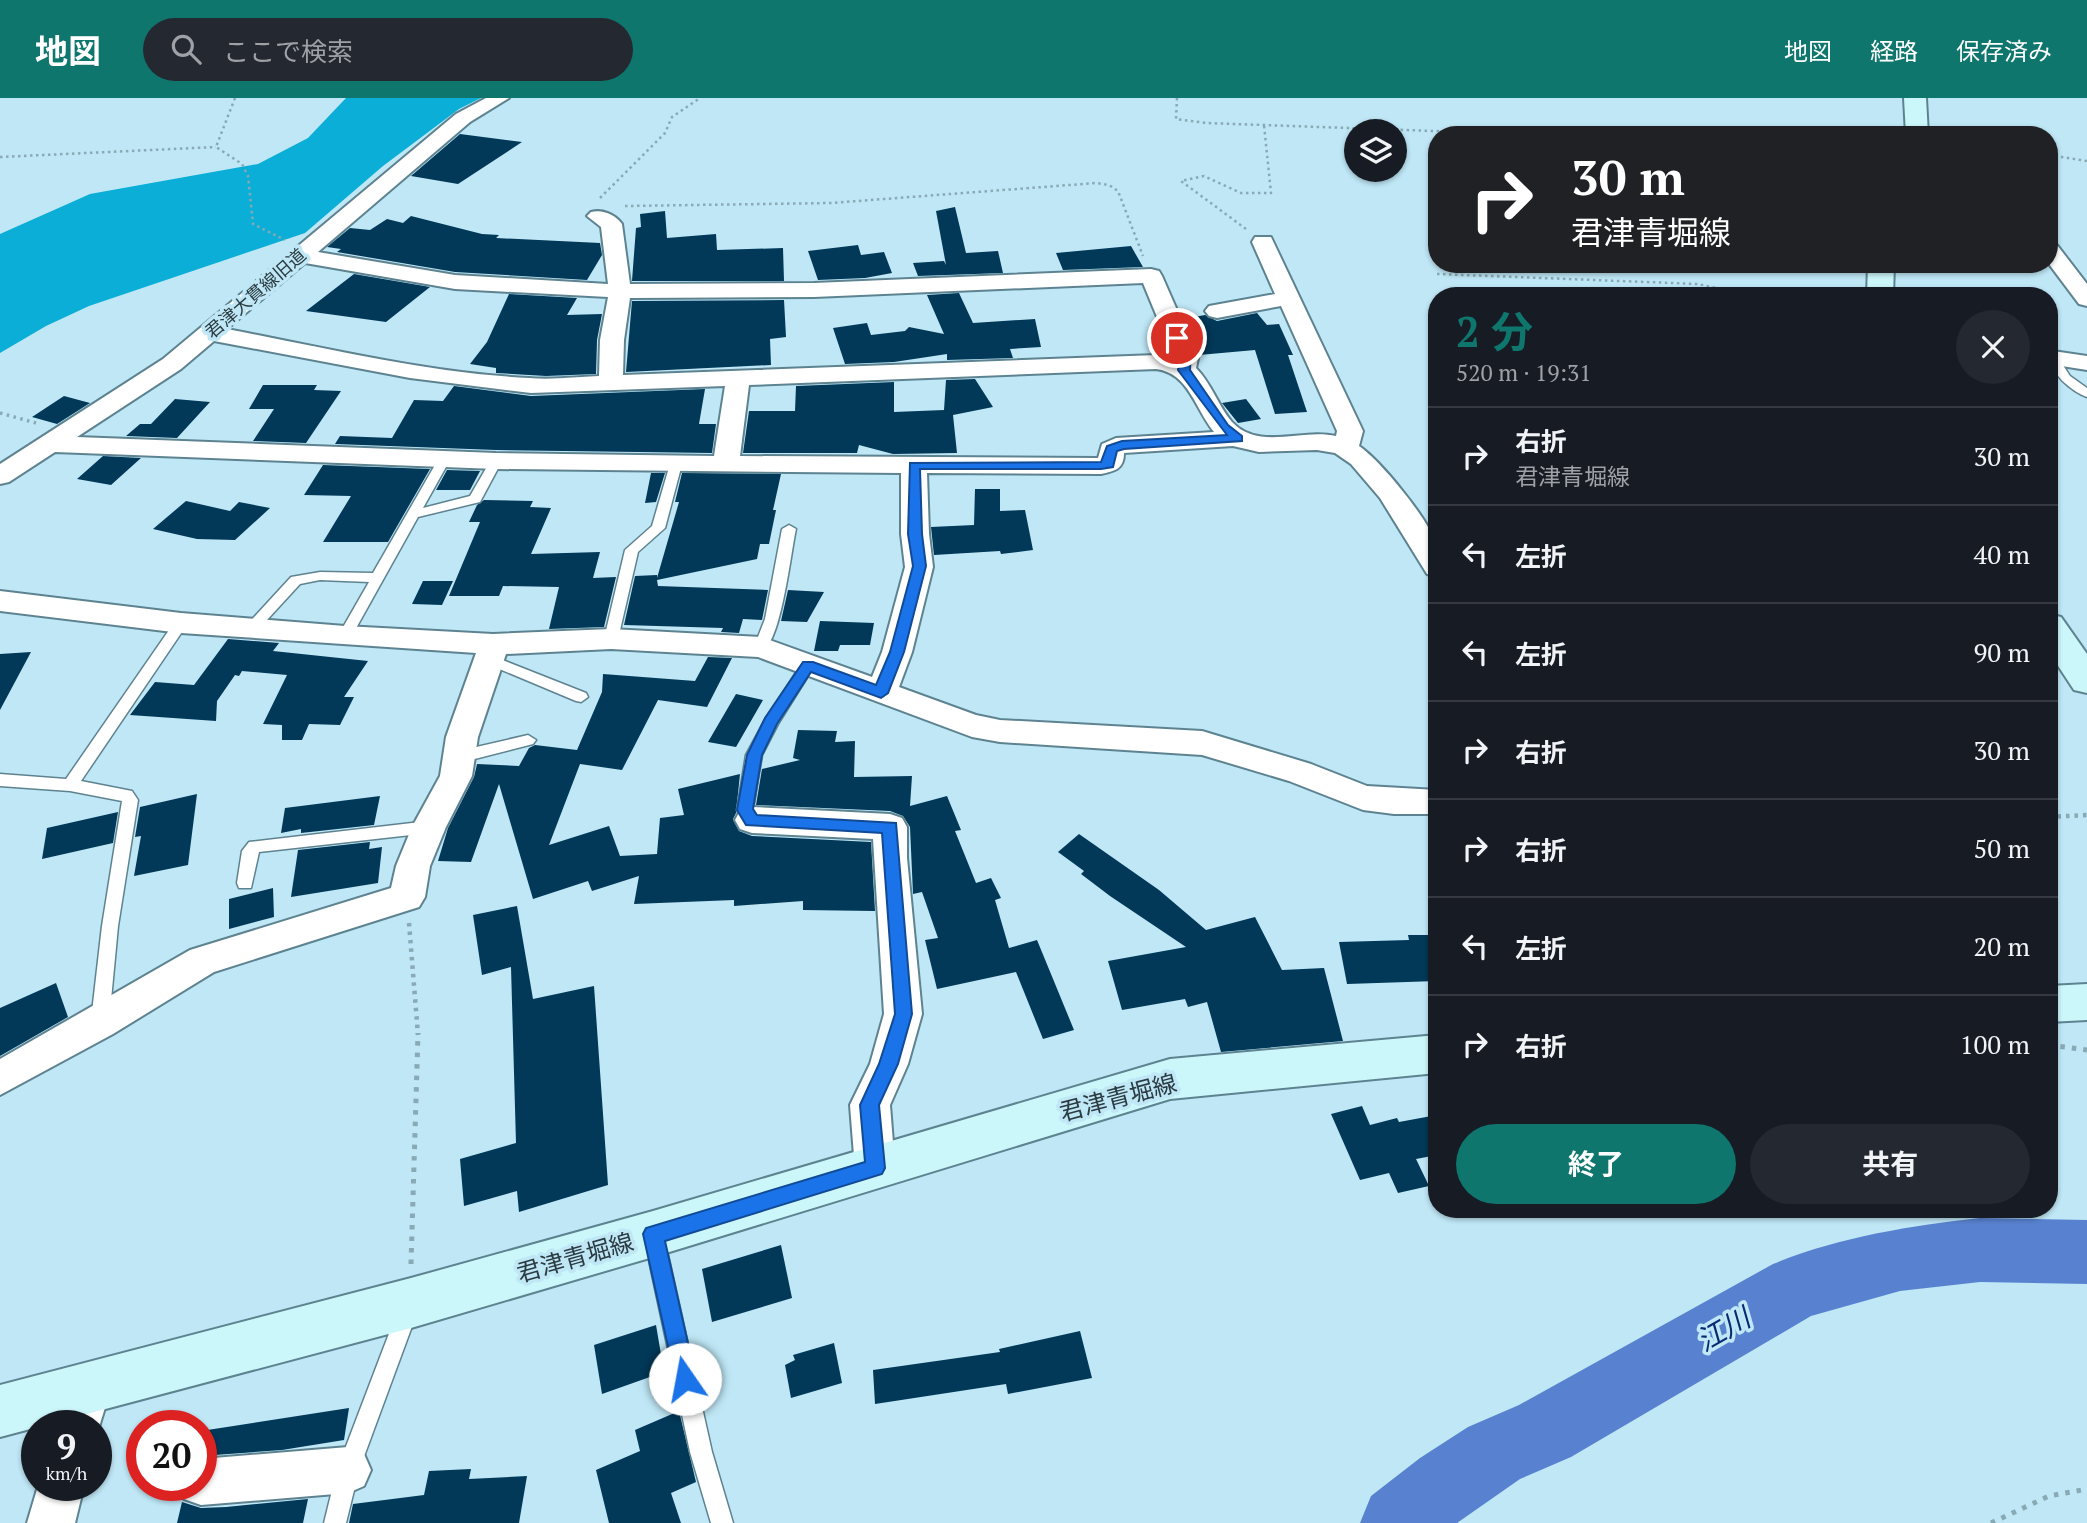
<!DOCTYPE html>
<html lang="ja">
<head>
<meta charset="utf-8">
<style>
	body { margin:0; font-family:"PT Serif","Noto Sans JP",serif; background:#242831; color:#f1f3f6; height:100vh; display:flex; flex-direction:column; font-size:26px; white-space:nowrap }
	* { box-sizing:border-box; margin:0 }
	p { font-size:23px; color:#9ea1a6 }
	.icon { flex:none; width:38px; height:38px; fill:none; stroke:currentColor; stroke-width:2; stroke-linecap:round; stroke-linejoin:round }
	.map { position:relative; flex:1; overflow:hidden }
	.panel { position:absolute; left:1428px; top:189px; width:630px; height:931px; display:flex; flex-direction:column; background:#171b24; border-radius:28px; box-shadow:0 2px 5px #0004 }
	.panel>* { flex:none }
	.hud { position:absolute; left:1428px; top:28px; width:630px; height:147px; border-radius:28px; box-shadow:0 2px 5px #0004; background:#202124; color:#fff; overflow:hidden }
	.controls { position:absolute; left:1344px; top:21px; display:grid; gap:14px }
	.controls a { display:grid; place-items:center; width:63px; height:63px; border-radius:50%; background:#171b24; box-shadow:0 2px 5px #0004; font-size:35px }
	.speed { position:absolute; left:21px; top:1312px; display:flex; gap:14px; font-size:35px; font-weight:700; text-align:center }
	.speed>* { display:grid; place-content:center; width:91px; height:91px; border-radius:50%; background:#171b24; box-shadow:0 2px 5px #0004; line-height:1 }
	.speed small { font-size:18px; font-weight:400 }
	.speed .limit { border:10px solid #d22; background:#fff; color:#111 }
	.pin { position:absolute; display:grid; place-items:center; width:60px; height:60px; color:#fff; margin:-30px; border:4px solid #fff; border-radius:50%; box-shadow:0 2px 7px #0007 }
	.me { position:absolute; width:77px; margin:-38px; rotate:348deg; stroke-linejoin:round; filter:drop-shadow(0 0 5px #0008) }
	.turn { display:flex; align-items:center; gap:24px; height:147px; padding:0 28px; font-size:32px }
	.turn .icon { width:91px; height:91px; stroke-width:2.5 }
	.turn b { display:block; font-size:49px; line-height:60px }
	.round { display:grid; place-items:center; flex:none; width:74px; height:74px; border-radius:37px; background:#242831 }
	.head { display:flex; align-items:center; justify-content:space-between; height:119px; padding:0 28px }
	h1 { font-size:42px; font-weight:700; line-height:52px; color:#0f766e }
	.cta { display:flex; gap:14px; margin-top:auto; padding:14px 28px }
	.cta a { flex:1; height:80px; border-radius:42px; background:#0f766e; color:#fff; font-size:28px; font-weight:700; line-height:80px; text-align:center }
	.cta a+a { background:#242831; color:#f1f3f6 }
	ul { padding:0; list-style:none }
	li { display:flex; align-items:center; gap:21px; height:98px; padding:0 28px; border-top:2px solid #363941 }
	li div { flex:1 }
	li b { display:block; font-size:26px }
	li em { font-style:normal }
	header { display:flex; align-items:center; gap:42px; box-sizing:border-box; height:98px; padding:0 35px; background:#0f766e; color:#fff }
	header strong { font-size:33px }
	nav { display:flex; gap:38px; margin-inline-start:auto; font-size:24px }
	.search { width:490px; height:63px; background:#242831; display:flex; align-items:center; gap:18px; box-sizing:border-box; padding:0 24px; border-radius:38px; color:#9ea1a6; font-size:26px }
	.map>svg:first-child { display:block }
	.forest { fill:#0aaed6 }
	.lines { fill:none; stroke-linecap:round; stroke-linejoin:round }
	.river { fill:#5882d0; fill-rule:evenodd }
	.building { fill:#023858 }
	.lane-casing { stroke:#5e8390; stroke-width:3 }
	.street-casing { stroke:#5e8390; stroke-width:4 }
	.secondary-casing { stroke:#5e8390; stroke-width:4 }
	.path-far3 { stroke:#89a9b4; stroke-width:2.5; stroke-dasharray:2.5 3.5; stroke-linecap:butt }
	.path-far2 { stroke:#89a9b4; stroke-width:3.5; stroke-dasharray:2.5 4.5; stroke-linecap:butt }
	.path-far1 { stroke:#89a9b4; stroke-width:4.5; stroke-dasharray:3.5 5; stroke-linecap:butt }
	.path { stroke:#89a9b4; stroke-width:5; stroke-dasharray:4.5 7; stroke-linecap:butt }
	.lane { fill:#fff; fill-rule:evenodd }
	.street { fill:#fff; fill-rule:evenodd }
	.secondary { fill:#ccf7fa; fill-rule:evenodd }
	.route { fill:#1a73e8; stroke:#114b97; stroke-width:2 }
	.labels { text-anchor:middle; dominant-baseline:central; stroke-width:7; stroke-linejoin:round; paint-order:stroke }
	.far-street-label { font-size:18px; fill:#2b3b41; stroke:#bfe7f6 }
	.near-street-label { font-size:24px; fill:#2b3b41; stroke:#bfe7f6 }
	.near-water-label { font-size:28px; font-style:italic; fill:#072a70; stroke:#bfe7f6 }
</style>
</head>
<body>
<header>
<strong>地図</strong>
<div class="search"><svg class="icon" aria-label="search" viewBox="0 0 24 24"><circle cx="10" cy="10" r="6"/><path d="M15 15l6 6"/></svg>ここで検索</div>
<nav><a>地図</a><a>経路</a><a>保存済み</a></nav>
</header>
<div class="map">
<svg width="2087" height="1425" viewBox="0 0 2087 1425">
	<rect width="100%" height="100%" fill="#bfe7f6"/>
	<path class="forest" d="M346 0H481L459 11 383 68 305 135 89 208 46 228 0 255V136L90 96 258 66 308 40Z"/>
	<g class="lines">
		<path class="river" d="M1980 1120 2087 1122V1186L1980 1184 1900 1193 1811 1218 1571 1359 1520 1381 1457 1425H1360L1371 1398 1420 1360 1468 1329 1519 1307 1773 1166C1839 1139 1909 1128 1980 1120Z"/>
	</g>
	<path class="building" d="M460 36 522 44 458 86 411 78Z
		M955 109 966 155 998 153 1003 175 918 178 913 165 944 163 946 167 936 113Z
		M665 113 667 140 716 136 717 152 783 150 784 183H632L636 130 641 129 640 116Z
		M411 118 482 136 499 137 496 140 600 145 602 157 587 182 455 174 337 154 341 151 327 149 350 130 370 132 387 121 403 125Z
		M858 147 861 157 884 154 892 175 865 180 818 182 808 153Z
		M1131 148 1143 169 1063 172 1056 155Z
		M354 176 430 189 386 224 306 213Z
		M959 195 973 225 1035 221 1041 249 1010 251 1013 260 947 262V256L894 264 845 266 833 230 867 225 871 237 905 233 909 229 944 236 927 197Z
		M509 196 577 200 567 217 602 216 597 242 596 276 546 278 496 275V270L470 266 487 244Z
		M784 202 786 239 770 241 771 267 626 274 632 203Z
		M1257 215 1267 227 1279 226 1293 257H1288L1307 314 1275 316 1255 252 1199 257 1184 221 1205 217 1217 223Z
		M975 281 993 309 953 317 957 355 893 356 859 347 857 355H743L749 313H795L796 288 894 284V314L944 312 946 282Z
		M263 287H317L314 292 341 293 306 345 253 343 274 311H249Z
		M454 288 531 298 705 291 699 326H716L712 355 496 352 335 346 340 338 392 340 414 302 443 303Z
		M64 298 90 305 57 326 32 319Z
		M175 301 210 304 177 340 126 338 140 326H151Z
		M1246 301 1261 321 1238 325 1222 305Z
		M103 358 141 360 111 387 77 381Z
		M323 367 430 371 388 444H323L351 398 304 397Z
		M447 372 480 373 470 392H436Z
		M651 375H665L656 404 645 405Z
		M682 375 781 376 773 412H776L769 446H760L757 461 657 482 658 488 768 492 762 522 743 521 739 535 721 534 723 530 624 527 635 478 657 477V480L679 404H675Z
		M975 391H1000V413L1025 412 1033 452 1001 456 1000 453 934 457 931 429 974 427Z
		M484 402 533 403 530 409 551 410 531 456 600 454 593 480 616 479 604 529 549 531 559 489 503 488 499 498H449L480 424H469L477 407Z
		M186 403 230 413 239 404 270 410 235 442 197 441 153 431Z
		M423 483H453L442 507 412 506Z
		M788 492 824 494 807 524 781 523Z
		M820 523 874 525 870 547H840L838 553H814Z
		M228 541 279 545 273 553 368 563 344 599H354L340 627 309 626 302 642H282V627L263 626 287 577 242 573 239 578 235 577 217 603 216 623 130 617 155 584 194 587Z
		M31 554 0 612V556Z
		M708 559 732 560 707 609 658 602 622 672 580 666 549 747 609 728 620 758 657 756 660 720 684 717 678 691 740 676 736 715 733 721 739 733 752 738 871 744 875 813 803 812V803L734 808V802L634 806 639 778 592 793 588 783 533 801 499 686 471 764 438 763 448 730 474 679 477 666 519 668 529 650 535 647 577 652 602 594 603 576 695 583Z
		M736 596 763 602 736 649 708 644Z
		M798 632 837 633 835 644 855 643 854 679 912 678 910 708 947 698 961 732 955 733 976 785 991 780 1001 800 995 802 1009 850 1037 842 1074 932 1043 941 1016 874 937 891 925 842 938 840 922 794 913 796 910 729 903 718 890 713 756 707 762 671 800 662 793 660Z
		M197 696 188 767 134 778 141 738 135 739 140 709Z
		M380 698 374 727 301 735V731L281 735 285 710Z
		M118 714 113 745 42 761 47 730Z
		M1079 736 1159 792 1206 832 1255 819 1282 872 1324 870 1343 943 1221 954 1207 904 1188 909 1185 901 1122 912 1108 863 1186 849 1110 798 1081 776 1084 773 1058 754Z
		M370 744 369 751 382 749 378 785 291 799 298 752Z
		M273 790 274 819 229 831V801Z
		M517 808 533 901 594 888 608 1087 519 1114 517 1093 464 1108 460 1061 516 1045 511 869 482 877 473 817Z
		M1408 837H1437V883L1347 886 1339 844 1409 842Z
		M56 885 68 919 0 958V910Z
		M1362 1008 1370 1027 1397 1020 1399 1024 1437 1017V1057L1416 1061 1429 1088 1398 1095 1389 1075 1360 1082 1331 1016Z
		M781 1147 792 1200 712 1224 702 1171Z
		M656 1227 664 1274 602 1296 594 1247Z
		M1080 1233 1092 1280 1008 1296 1006 1286 875 1306 873 1272 1000 1254 999 1251Z
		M834 1245 842 1285 791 1300 785 1267 795 1262 793 1257Z
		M349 1310 344 1342 282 1352 201 1358V1333Z
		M679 1313 696 1384 671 1395 681 1425H609L596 1372 640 1353 635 1332Z
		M471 1371 469 1381 527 1378 519 1425H349L353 1406 424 1397 429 1373Z
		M308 1401 303 1425H177L182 1404 201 1410 226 1409Z"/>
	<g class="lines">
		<defs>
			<path id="lane" d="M2049 258H2057L2070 278 2087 290V299C2071 293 2050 275 2049 258Z
				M445 356 451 360 423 410 470 398 492 360 496 359 502 363 480 404 418 419 350 541H340L338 538 369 484 320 482 300 486 255 535H245L243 532 245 529 291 479 320 474 373 475 439 360Z
				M676 362 682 366 665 430 638 454 618 541 611 546 606 544 604 541 625 452 652 428 670 366Z
				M789 427 796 431C791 453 781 547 761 554L754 549 765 521 782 431Z
				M181 520 188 525 81 683 132 693 138 702 118 828 109 923 106 928 100 931 94 928 91 923 102 828 122 703 70 693 0 688V676L66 681 176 522Z
				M490 557 586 595 588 599 581 604 576 603 485 565 483 562 485 559Z
				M808 562 815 567 778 626 762 657 753 711 760 722 758 726C746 730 742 721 737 712L746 657 766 620 803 564Z
				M528 637 536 642 533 646 459 665 451 659 459 653Z
				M429 723 435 725 437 729 435 733 429 735 259 754 251 790H239L237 785 242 753 249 744Z
				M654 1130 661 1132 664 1139 712 1354 733 1425H711L690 1354 644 1139 647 1132Z
				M408 1202 415 1205 418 1212 359 1372 346 1425H324L337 1372 398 1212 401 1205Z"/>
			<path id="street" d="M486 0H509L470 24 318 154 455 177 608 186 601 129 587 118 591 114C602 111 615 116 622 126L630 186 814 185 1151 171 1159 173 1162 178 1198 260 1196 270C1212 286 1218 308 1232 324 1259 353 1302 330 1336 338L1337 333 1281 208 1217 220 1209 218 1205 213 1209 208 1275 196 1252 144 1255 139H1271L1363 333 1359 348C1381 363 1429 422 1436 446 1439 455 1437 469 1437 479L1427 476 1380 400 1351 366 1335 355 1317 352 1259 354 1233 348 1124 355C1124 371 1115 373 1101 376L927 375 929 436 933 469 912 554 899 589 976 617 1000 622 1202 633 1311 666 1367 688 1437 692V716H1394L1363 712 1289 683 1202 657 1000 644 972 639 758 559 611 551 506 556 478 639 472 678 446 729 430 768 425 799 419 809 214 874 113 936 0 997V961L190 852 391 790 396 768 412 729 440 678 446 639 476 555 181 535 0 513V493L181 515 345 528 493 536 611 531 761 539 872 579 882 554 905 469 901 436V375L496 371 55 354 9 384 0 386V366L163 261 456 16ZM305 165 455 191 608 199 600 242 599 278C576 279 552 282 529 280 428 275 327 250 227 231ZM1143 185 1174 260 1156 257 623 277 624 242 630 200 814 199ZM214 243 410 280 531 295 725 288 714 358 496 355 77 339 181 271ZM1156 271C1189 275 1195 311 1214 334L1116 340 1102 346 1098 360 740 358 749 287Z
				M2049 146 2057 147 2087 186V208L2079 206 2049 166Z
				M2053 253 2087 258V272L2049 266V254Z
				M752 709 890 716 902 720 907 729V760L922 916 908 966 890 1007 895 1070 889 1083 875 1089 861 1083 855 1070 850 1007 870 966 884 916 873 741 752 735 740 731 735 722 740 713Z
				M89 1268 105 1274 111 1290 96 1339V1328H55L73 1274Z
				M348 1349 364 1356 371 1372 364 1388 348 1395 201 1407 184 1401 179 1388H201V1361Z
				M38 1388H84L75 1425H27Z"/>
			<path id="secondary" d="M1904 0H1926L1928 37H1906Z
				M1868 166H1894L1893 198H1867Z
				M2049 516 2061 519 2087 556V595L2074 592 2049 554Z
				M2087 886V922L2049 924V888Z
				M1437 937V975L1170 1001 653 1159 411 1230 0 1339V1287L411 1180 653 1113 1170 961Z"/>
		</defs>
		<use href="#lane" class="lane-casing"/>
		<use href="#street" class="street-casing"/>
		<use href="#secondary" class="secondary-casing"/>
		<path class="path-far3" d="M235 0 216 49 242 66 248 78 253 126 285 142
			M1177 0 1176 21 1206 25 1548 37
			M2049 57 2087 63
			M0 59 216 49
			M600 100 665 35 672 19 700 0
			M625 108 831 105 1096 85 1109 87 1118 93 1143 158
			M1246 131 1181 83 1204 78 1241 95H1271L1264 27
			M1437 176 1698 186 1753 198"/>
		<path class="path-far2" d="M0 315 36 325"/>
		<path class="path-far1" d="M2049 719 2087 717
			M409 825 418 937"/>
		<path class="path" d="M2049 947 2087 952
			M411 1166 418 935
			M1991 1425 2049 1398 2087 1391"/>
		<use href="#lane" class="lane"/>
		<use href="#street" class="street"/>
		<use href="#secondary" class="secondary"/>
	</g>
	<path class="route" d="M1177 236C1189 242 1191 260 1190 272L1228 327 1242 338V343L1124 351 1117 353 1113 369 1101 371H920L922 436 926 468 904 554 888 595 881 600 811 574 777 626 762 657 753 711 757 717 896 725 912 916 898 966 879 1007 885 1070 882 1076 665 1143 696 1281 693 1289 685 1292 677 1289 643 1136 646 1130 865 1064 860 1007 879 966 895 916 882 735 746 727 737 712 747 657 765 620 803 564H813L876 587 890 554 913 468 908 436 910 365 1101 364 1107 348 1122 343 1227 337 1178 272 1180 260 1171 240Z"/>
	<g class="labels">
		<g class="far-street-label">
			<text transform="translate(255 195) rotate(-41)">君津大貫線旧道</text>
		</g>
		<g class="near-street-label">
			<text transform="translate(1118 999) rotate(-15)">君津青堀線</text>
			<text transform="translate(575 1159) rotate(-16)">君津青堀線</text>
		</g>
		<g class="near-water-label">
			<text transform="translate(1723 1231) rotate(-30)">江川</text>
		</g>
	</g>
</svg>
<div class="controls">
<a><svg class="icon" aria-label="layers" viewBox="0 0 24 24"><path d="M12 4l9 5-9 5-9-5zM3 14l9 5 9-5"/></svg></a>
</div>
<div class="speed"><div>9<small>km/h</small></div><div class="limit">20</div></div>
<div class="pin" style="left:1177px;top:240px;background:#d93025"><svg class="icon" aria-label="arrive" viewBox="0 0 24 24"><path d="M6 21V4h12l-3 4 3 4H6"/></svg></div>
<svg class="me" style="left:685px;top:1281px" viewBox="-20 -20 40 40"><circle r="19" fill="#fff"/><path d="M0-13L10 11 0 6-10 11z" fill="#1a73e8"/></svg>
<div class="hud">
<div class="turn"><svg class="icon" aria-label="right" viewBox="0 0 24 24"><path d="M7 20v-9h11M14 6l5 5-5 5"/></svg><div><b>30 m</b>君津青堀線</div></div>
</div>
<section class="panel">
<div class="head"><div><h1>2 分</h1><p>520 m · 19:31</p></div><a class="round"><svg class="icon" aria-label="close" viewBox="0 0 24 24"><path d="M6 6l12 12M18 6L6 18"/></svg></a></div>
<ul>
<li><svg class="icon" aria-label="right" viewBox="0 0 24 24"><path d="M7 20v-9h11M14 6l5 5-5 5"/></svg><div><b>右折</b><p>君津青堀線</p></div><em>30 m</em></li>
<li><svg class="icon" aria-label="left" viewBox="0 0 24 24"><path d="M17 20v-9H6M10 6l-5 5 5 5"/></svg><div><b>左折</b></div><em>40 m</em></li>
<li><svg class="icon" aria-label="left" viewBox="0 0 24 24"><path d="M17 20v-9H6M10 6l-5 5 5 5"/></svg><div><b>左折</b></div><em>90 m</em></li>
<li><svg class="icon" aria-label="right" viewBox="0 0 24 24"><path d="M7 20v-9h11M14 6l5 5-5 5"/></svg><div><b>右折</b></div><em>30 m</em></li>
<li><svg class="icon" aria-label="right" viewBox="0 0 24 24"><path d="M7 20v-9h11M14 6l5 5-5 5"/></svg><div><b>右折</b></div><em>50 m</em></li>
<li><svg class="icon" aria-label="left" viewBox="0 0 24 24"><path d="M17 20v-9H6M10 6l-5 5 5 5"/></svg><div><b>左折</b></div><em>20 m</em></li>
<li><svg class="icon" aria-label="right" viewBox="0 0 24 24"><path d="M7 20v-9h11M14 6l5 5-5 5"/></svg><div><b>右折</b></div><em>100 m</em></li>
</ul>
<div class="cta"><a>終了</a><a>共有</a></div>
</section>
</div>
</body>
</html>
